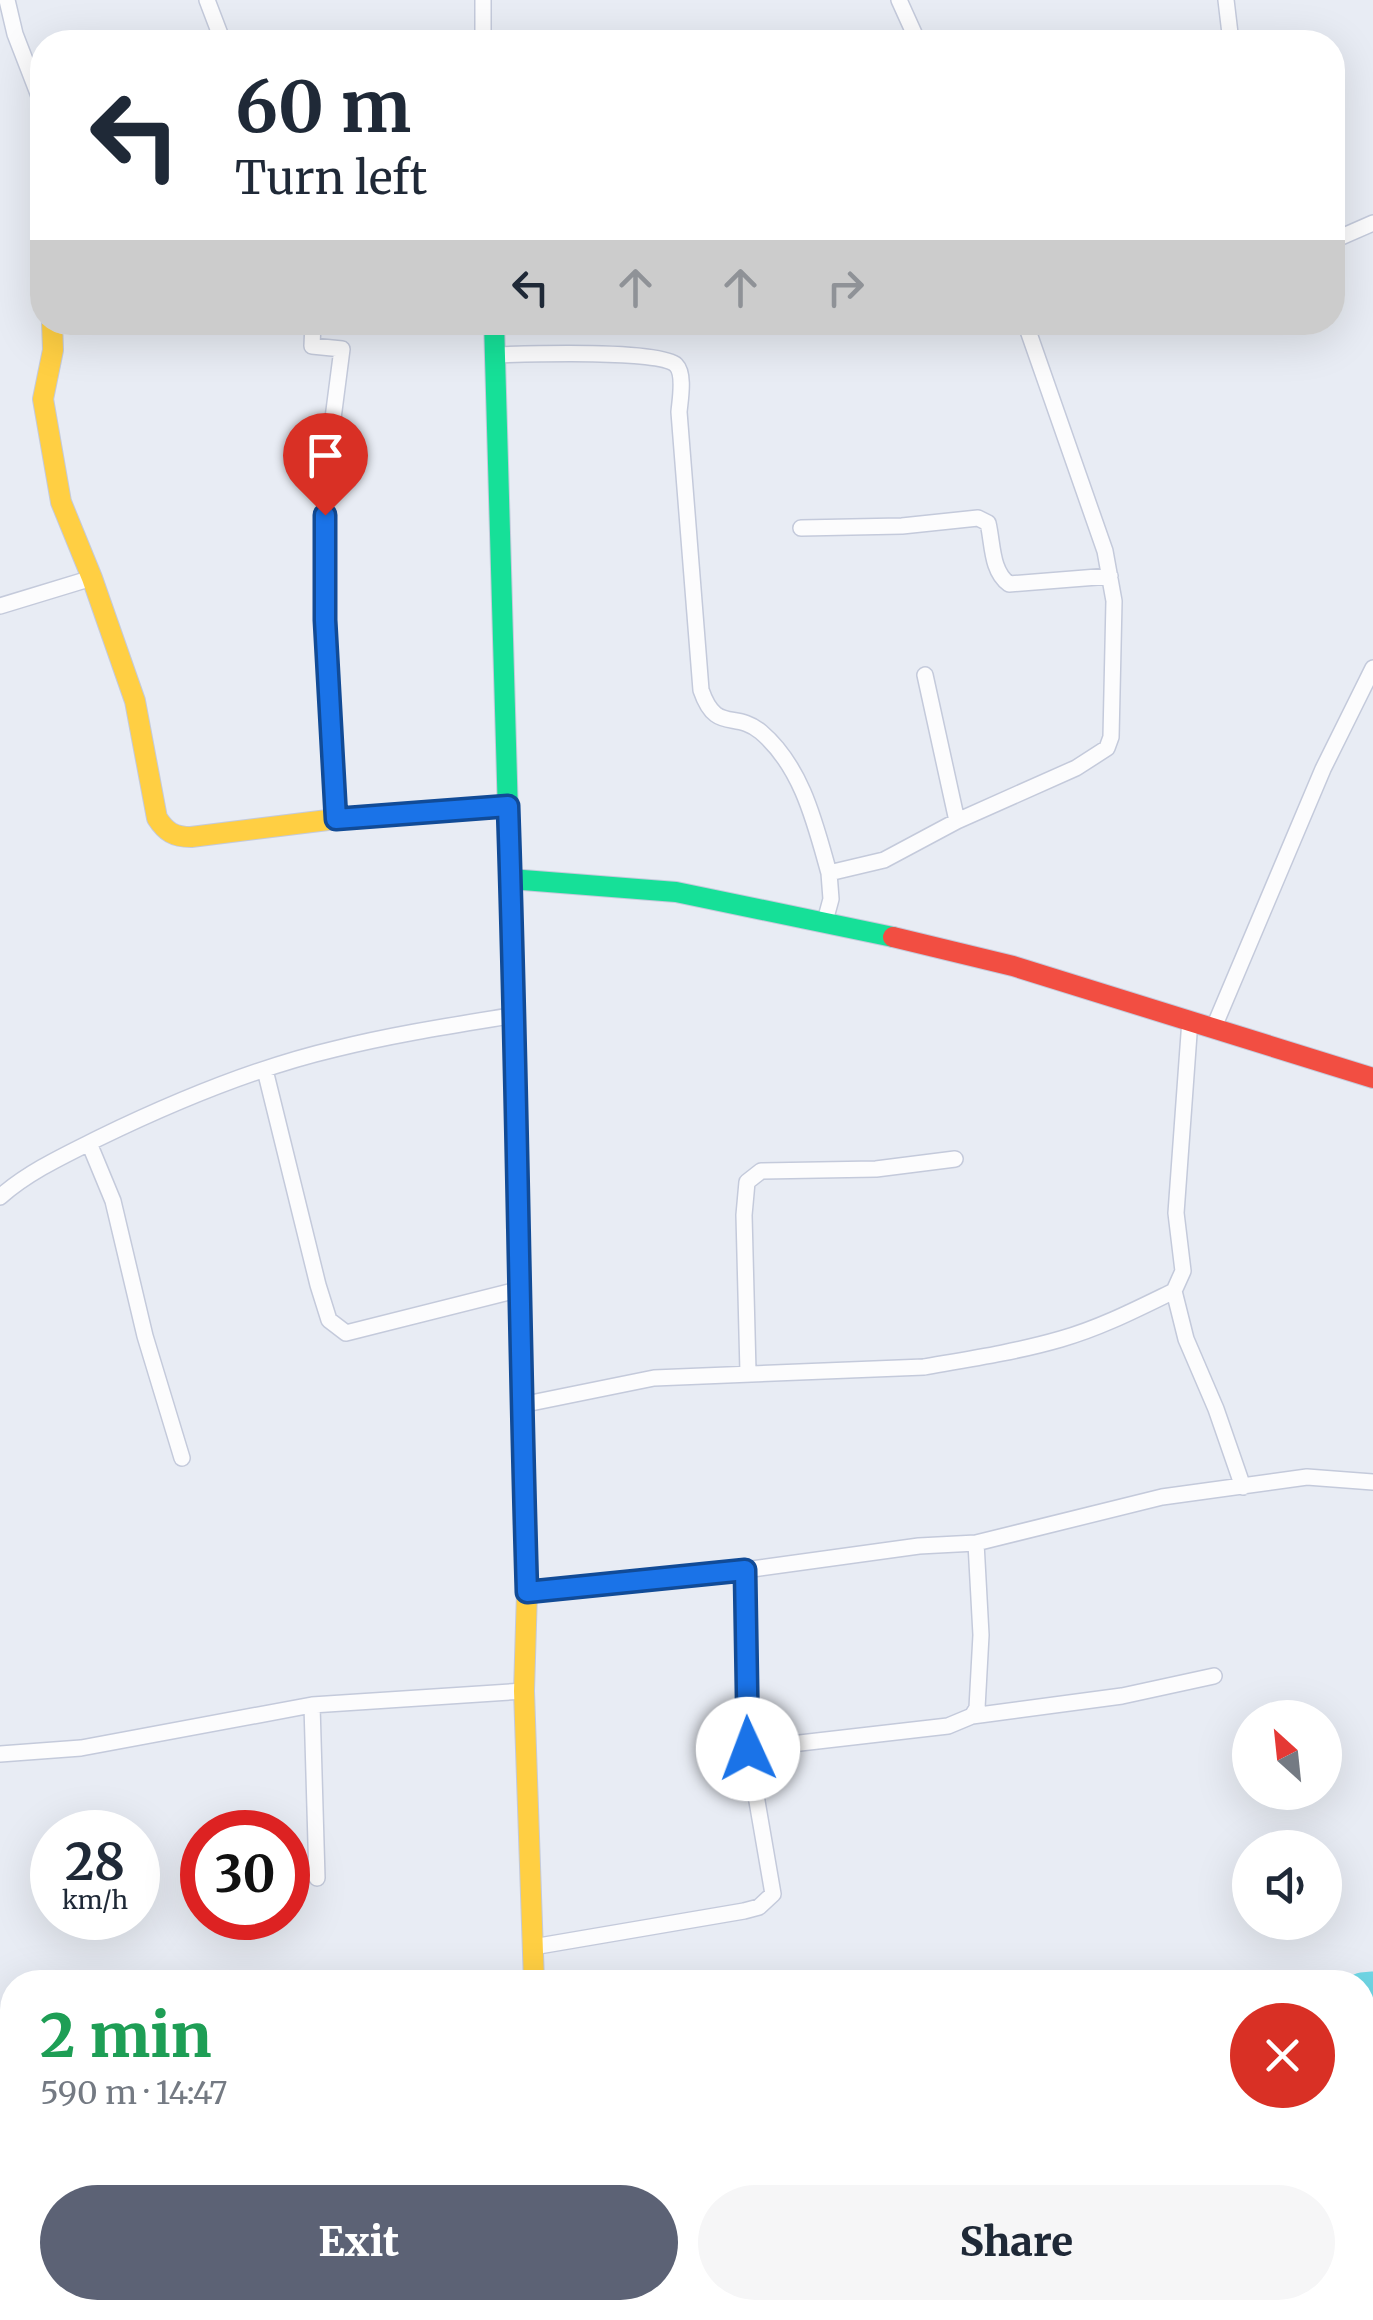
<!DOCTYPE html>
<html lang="en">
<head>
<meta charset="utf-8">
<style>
	body { margin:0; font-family:Merriweather,serif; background:#f6f6f7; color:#1f2937; height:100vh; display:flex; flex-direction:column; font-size:38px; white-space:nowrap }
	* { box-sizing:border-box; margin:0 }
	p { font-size:32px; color:#747a83 }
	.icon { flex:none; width:55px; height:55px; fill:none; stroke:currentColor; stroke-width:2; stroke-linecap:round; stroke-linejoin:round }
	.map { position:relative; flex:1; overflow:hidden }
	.sheet { position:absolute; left:0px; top:1970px; width:1375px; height:350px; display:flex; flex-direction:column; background:#fff; border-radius:40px 40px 0 0; box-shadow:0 10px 40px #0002 }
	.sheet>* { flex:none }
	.top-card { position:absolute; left:30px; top:30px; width:1315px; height:305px; border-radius:40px; box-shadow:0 10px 40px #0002; background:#fff; color:#1f2937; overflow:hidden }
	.needle { width:65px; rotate:333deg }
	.fabs { position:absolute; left:1232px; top:1700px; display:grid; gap:20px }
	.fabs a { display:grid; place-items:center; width:110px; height:110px; border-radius:50%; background:#fff; box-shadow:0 10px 40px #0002; font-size:50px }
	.speed { position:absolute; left:30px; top:1810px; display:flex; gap:20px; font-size:50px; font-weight:700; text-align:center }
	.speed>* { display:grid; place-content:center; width:130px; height:130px; border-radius:50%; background:#fff; box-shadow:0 10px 40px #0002; line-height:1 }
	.speed small { font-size:25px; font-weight:400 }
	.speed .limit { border:15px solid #d22; background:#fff; color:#111 }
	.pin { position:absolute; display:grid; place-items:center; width:85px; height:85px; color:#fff; margin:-102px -42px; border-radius:50% 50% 50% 0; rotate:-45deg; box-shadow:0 0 10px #0007 }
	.pin .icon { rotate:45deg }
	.me { position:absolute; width:110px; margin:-55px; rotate:358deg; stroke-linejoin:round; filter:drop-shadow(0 0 8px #0008) }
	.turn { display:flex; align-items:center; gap:35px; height:210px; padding:0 40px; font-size:45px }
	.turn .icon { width:130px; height:130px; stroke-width:2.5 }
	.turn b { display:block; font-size:70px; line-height:85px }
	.lanes { display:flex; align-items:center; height:95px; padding:0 40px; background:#0003; justify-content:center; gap:50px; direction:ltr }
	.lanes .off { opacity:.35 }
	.round { display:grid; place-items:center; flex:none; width:105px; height:105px; border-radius:52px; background:#f6f6f7 }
	.headline { display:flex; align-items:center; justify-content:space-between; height:170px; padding:0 40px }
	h1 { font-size:60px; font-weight:800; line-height:75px; color:#1e9e55 }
	.action { display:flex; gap:20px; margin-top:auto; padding:20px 40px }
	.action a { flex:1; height:115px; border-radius:60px; background:#5c6275; color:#fff; font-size:40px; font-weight:800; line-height:115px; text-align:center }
	.action a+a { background:#f6f6f7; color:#1f2937 }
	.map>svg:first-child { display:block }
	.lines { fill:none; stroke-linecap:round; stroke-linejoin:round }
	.river { stroke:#70d8e7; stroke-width:35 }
	.street-casing { stroke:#c4cadb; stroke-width:18 }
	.fast-casing { stroke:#c4cadb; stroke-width:22 }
	.slow-casing { stroke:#c4cadb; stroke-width:22 }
	.jam-casing { stroke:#c4cadb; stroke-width:22 }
	.street { stroke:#fcfcfd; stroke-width:15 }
	.fast { stroke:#16e098; stroke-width:20 }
	.slow { stroke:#ffcf43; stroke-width:20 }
	.jam { stroke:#f24e42; stroke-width:20 }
	.route-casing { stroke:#114b97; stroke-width:25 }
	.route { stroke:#1a73e8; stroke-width:18 }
</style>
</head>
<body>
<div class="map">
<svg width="1373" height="2320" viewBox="0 0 1373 2320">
	<rect width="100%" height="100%" fill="#e8ecf4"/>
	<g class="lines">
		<path class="river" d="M1362 1990 1373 1989
			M239 2320 255 2308"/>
		<defs>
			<path id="street" d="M7 0 15 34 39 96 42 133
				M207 0 223 42
				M483 0V42
				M899 0 918 42
				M1226 0 1231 42
				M1332 241 1373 223
				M313 322 312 346 342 349 325 480V619L336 819
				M495 355C524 354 660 349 676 365 685 374 680 400 679 412L701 690C716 734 735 710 761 732 802 767 815 823 829 873
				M801 528 902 526 978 518 988 523C993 544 991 571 1009 584L1110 576
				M0 606 92 578
				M925 675 957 821
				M825 921 831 899 829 873 884 860 957 821 1076 768 1107 748 1111 737 1114 601 1105 551 1025 322
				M1190 1020 1176 1213 1183 1271 1174 1291 1186 1339 1216 1409 1243 1487
				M1214 1027 1323 769 1373 668
				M265 1070 318 1285 329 1320 346 1333 521 1289
				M89 1143 113 1201 145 1336 182 1458
				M0 1197C28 1172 65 1155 99 1138 173 1102 254 1068 335 1049 395 1034 455 1025 516 1015
				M748 1372 744 1215 747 1182 761 1171 876 1169 955 1159
				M521 1405 654 1378 924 1367C970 1359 1016 1352 1061 1339 1100 1328 1137 1309 1174 1291
				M527 1592 745 1570 919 1546 976 1543 1162 1497 1307 1477 1373 1482
				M312 1705 317 1878
				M972 1716 1122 1696 1214 1676
				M748 1749 948 1726 972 1716 977 1708 981 1635 976 1543
				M0 1754 81 1748 312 1705 524 1691
				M533 1947 744 1911 759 1907 773 1894 748 1749 745 1570
				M1362 2177 1373 2175
				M1062 2308 1065 2320
				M1302 2308 1305 2320
				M560 2320 633 2308"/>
			<path id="fast" d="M494 322 517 1132
				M510 879 676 892 893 937"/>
			<path id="slow" d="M52 322 53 350 43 399 61 502 92 578 135 701 157 818C166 832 174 837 191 837L336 819 508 806
				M524 1507 527 1592 524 1691 534 1982"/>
			<path id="jam" d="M893 937 1013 966 1373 1078
				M517 1132 524 1507"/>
		</defs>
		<use href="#street" class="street-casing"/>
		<use href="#fast" class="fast-casing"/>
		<use href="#slow" class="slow-casing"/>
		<use href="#jam" class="jam-casing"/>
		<use href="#street" class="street"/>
		<use href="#fast" class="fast"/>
		<use href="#slow" class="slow"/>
		<use href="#jam" class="jam"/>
	</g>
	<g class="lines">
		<defs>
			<path id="route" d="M325 515V620L336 819 508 806C517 1068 519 1330 527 1592L745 1570 748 1749"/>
		</defs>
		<use href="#route" class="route-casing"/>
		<use href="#route" class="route"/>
	</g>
</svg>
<div class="fabs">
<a><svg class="needle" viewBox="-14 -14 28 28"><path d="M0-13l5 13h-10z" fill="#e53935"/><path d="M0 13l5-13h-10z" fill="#747a83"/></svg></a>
<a><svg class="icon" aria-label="sound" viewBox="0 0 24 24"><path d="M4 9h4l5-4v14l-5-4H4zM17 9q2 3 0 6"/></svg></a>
</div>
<div class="speed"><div>28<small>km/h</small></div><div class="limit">30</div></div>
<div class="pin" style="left:325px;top:515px;background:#d93025"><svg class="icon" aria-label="arrive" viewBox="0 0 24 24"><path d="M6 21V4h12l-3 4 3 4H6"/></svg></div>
<svg class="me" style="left:748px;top:1749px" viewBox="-20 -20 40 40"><circle r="19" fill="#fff"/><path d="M0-13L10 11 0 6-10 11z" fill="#1a73e8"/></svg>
<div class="top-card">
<div class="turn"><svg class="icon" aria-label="left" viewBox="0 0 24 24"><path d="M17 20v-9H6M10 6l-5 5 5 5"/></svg><div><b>60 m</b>Turn left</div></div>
<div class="lanes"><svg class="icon" aria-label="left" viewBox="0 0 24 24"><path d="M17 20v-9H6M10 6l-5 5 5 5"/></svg><svg class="icon off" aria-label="ahead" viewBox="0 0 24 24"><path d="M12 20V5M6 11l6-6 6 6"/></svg><svg class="icon off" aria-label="ahead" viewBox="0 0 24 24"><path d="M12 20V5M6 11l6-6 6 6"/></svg><svg class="icon off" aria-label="right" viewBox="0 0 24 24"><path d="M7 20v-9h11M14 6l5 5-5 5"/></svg></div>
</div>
<section class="sheet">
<div class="headline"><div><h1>2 min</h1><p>590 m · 14:47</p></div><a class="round" style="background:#d93025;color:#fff"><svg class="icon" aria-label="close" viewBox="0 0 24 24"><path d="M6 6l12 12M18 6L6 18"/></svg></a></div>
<div class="action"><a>Exit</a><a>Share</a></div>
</section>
</div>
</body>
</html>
